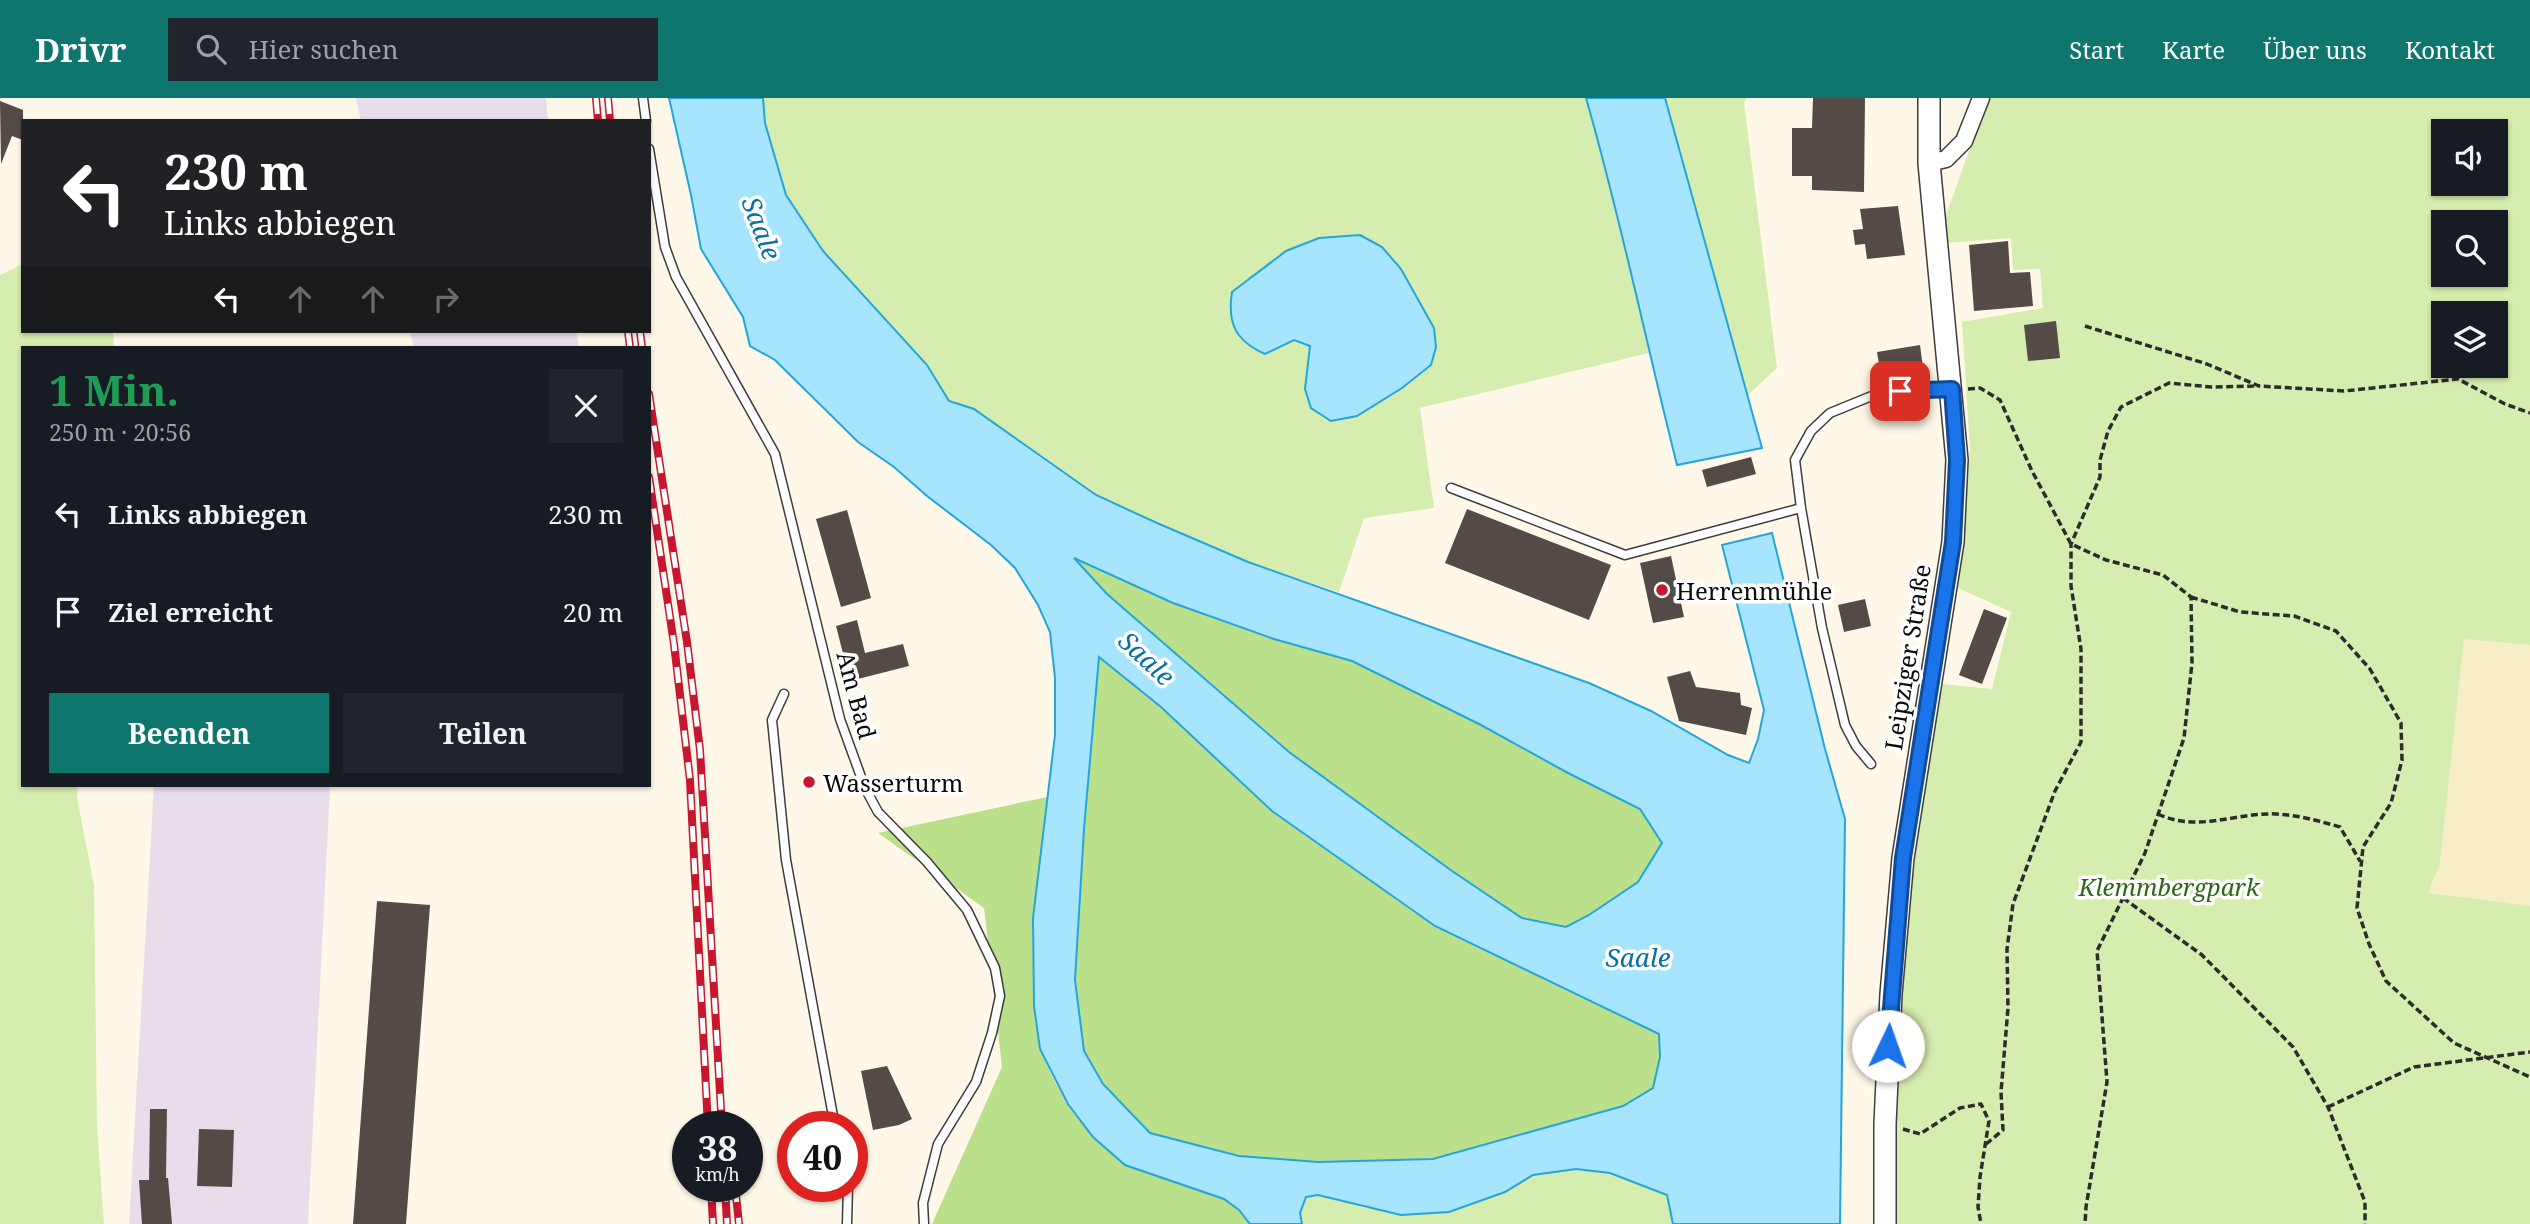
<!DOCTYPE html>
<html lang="de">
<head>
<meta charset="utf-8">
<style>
	body { margin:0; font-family:"Noto Serif",serif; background:#20242c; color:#f1f3f6; height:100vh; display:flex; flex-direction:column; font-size:26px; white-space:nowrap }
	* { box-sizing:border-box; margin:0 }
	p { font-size:23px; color:#9ea1a6 }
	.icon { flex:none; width:38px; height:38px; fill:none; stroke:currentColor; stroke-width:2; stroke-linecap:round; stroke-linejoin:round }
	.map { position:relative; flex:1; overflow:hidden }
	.details { position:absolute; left:21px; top:248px; width:630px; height:441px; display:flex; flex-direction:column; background:#171b24; border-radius:0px; box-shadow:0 2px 5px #0004 }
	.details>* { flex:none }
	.banner { position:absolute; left:21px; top:21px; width:630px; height:214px; border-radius:0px; box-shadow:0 2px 5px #0004; background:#202124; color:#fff; overflow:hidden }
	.controls { position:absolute; left:2431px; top:21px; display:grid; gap:14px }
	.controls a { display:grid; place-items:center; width:77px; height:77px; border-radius:0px; background:#171b24; box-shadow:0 2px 5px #0004; font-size:35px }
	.speed { position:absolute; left:672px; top:1013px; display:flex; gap:14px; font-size:35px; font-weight:700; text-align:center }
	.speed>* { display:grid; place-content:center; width:91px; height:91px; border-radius:50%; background:#171b24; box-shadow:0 2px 5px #0004; line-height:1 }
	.speed small { font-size:18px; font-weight:400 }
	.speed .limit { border:10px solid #d22; background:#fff; color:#111 }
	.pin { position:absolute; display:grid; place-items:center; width:60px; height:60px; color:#fff; margin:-30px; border-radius:14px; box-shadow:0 4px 10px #0006 }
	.me { position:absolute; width:77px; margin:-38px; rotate:3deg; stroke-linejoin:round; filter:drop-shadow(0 0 5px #0008) }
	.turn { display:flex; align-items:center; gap:24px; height:147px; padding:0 28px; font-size:32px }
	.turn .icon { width:91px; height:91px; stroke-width:2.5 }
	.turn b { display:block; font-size:49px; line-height:60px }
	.lanes { display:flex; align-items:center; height:66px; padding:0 28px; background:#0003; justify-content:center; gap:35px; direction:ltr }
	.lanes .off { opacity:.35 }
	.round { display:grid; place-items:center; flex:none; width:74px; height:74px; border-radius:0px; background:#20242c }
	.head { display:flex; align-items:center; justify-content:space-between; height:119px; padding:0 28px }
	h1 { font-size:42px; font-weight:700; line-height:52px; color:#1e9e55 }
	.button { display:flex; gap:14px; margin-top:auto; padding:14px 28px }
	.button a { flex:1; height:80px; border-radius:0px; background:#0f766e; color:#fff; font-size:28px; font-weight:700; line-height:80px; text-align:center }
	.button a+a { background:#20242c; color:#f1f3f6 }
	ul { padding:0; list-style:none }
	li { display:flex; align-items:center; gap:21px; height:98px; padding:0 28px }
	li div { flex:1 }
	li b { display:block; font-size:26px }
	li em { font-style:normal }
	header { display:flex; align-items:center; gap:42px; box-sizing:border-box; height:98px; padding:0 35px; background:#0f766e; color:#fff }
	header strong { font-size:33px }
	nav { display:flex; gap:38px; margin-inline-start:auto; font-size:24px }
	.search { width:490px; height:63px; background:#20242c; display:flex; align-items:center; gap:18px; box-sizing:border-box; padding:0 24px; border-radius:0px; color:#9ea1a6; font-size:26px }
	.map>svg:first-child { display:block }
	.industrial { fill:#e8ddeb }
	.farmland { fill:#f8eec5 }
	.green { fill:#d5edae; fill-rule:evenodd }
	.forest { fill:#bae08b }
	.water { fill:#a6e5fd; stroke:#25a5db; stroke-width:2; fill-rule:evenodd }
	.building { fill:#544a46 }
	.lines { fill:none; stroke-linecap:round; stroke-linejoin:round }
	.service-casing { stroke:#3d3d3d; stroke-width:11 }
	.minor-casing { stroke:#3d3d3d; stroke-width:19 }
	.tertiary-casing { stroke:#3d3d3d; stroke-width:24 }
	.path { stroke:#2c2c2c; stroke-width:3.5; stroke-dasharray:7 3.5; stroke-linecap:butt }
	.service { stroke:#fff; stroke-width:8 }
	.minor { stroke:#fff; stroke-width:16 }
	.tertiary { stroke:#fff; stroke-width:21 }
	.rail-casing { stroke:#c81530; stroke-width:8 }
	.rail { stroke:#fff; stroke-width:5; stroke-dasharray:16; stroke-linecap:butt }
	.route-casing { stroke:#114b97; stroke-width:18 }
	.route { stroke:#1a73e8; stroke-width:12 }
	.poi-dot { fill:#c81530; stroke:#fff; stroke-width:2.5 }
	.labels { text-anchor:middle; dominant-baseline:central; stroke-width:7; stroke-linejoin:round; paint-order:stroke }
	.poi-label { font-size:24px; fill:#0a0a0a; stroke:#fff; text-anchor:start }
	.street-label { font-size:24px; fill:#0a0a0a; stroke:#fff }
	.park-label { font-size:24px; font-style:italic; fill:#2f6815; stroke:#fff }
	.water-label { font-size:26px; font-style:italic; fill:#0872a8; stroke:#fff }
</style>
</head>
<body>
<header>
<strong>Drivr</strong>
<div class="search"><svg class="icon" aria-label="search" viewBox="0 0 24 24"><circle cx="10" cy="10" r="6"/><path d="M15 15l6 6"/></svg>Hier suchen</div>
<nav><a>Start</a><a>Karte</a><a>Über uns</a><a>Kontakt</a></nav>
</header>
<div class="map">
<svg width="2530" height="1126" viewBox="0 0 2530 1126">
	<rect width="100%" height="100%" fill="#fff8e8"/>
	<path class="industrial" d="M356 0H546L548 23H361Z
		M410 233H576L579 250H414Z
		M154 688H330L308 1126H129Z"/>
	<path class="farmland" d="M2464 540 2530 547V808L2428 796 2440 766Z"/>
	<path class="green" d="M763 0H1586L1613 96 1649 255 1420 310 1434 410 1364 420 1339 494 1248 464 1096 397 974 311 949 303 927 267 823 153 786 97 765 24Z
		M1665 0H1746L1744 5 1777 270 1747 298Z
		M1988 0H2530V547L2464 541 2440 766 2428 795 2530 808V1126H1894C1895 1003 1899 877 1914 754 1922 698 1933 642 1942 586L1992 591 2011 514 1956 489 1964 445 1970 351 1962 224 2043 210 2040 171 2013 172 2011 140 1947 145 1945 120ZM2443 33H2496V86H2443ZM2443 124H2496V177H2443ZM2443 215H2496V268H2443Z
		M23 166V233H113L114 250H23V688H78L77 699 94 788 97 1029 104 1126H0V177Z
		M1576 1071 1610 1075 1667 1097 1673 1126H1302L1300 1115 1306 1099 1329 1098 1365 1110 1505 1094 1533 1077Z"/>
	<path class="forest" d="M1073 459 1274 541 1352 563 1481 627 1568 675 1640 711 1662 744 1638 784 1589 817 1566 829 1522 820 1452 773 1289 654 1107 496Z
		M1099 558 1161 609 1272 713 1435 828 1659 936 1660 959 1653 990 1623 1008 1434 1061 1318 1064 1239 1058 1150 1035 1103 986 1084 953 1075 882 1084 731Z
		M1047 699 1033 820V878L1040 951 1053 980 1068 1006 1125 1067 1224 1101 1239 1112 1250 1126H932L1002 969 984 810 878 735Z"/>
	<path class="water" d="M669 0H763L765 25 786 97 823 153 927 267 949 303 974 311 1096 397 1157 425 1248 464 1589 585 1651 613 1728 657 1749 665 1758 641 1764 612 1722 447 1772 435 1825 651 1845 721 1840 1126H1673L1667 1097 1610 1075 1576 1071 1533 1077 1505 1094 1449 1114 1401 1117 1318 1097 1306 1099 1300 1115 1302 1126H1250L1239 1112 1224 1101 1125 1067 1093 1039 1068 1006 1040 951 1034 908 1033 820 1055 637V580L1050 534 1038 507 1015 470 991 447 927 398 894 369 858 344 775 262 750 248 743 219 701 151 691 97ZM1074 460 1173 505 1274 541 1352 563 1481 627 1568 675 1640 711 1662 745 1638 784 1589 817 1566 829 1522 820 1452 773 1289 654 1107 496ZM1099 559 1161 609 1272 713 1435 828 1659 936 1660 959 1653 990 1623 1008 1433 1061 1318 1064 1239 1058 1150 1035 1103 986 1084 953 1075 882 1084 731Z
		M1586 0H1665L1762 350 1677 367C1646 245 1621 121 1586 0Z
		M1360 137 1382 149 1401 171 1434 230 1436 249 1431 267 1402 290 1357 318 1331 323 1311 310 1305 291 1310 248 1294 242 1265 256C1236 243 1227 226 1232 194L1286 153 1319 140Z"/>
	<path class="building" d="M1813 0H1865L1864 94 1812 92V78H1792V30H1812Z
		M0 3 23 12V42L12 38 1 66Z
		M1898 108 1905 157 1867 161 1865 146 1855 147 1853 132 1863 131 1860 111Z
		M2008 143 2010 175 2030 174 2033 208 1974 213 1969 147Z
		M2056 223 2060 260 2028 263 2024 227Z
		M1920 247 1924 278 1882 283 1877 254Z
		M1751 359 1756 376 1707 389 1702 372Z
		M1467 411 1611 467 1589 522 1445 465Z
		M847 412 871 500 841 509 816 421Z
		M1671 458 1684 519 1653 525 1640 465Z
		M1865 501 1871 528 1844 534 1838 507Z
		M1984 511 2007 520 1982 586 1959 577Z
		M857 522 865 555 903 546 909 568 850 583 836 528Z
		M1690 573 1696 589 1740 595 1741 607 1752 610 1746 637 1679 623 1667 579Z
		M377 803 430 807 406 1126H353Z
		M887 968 912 1021 899 1027 873 1032 861 973Z
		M150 1011H167L166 1080H168L172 1126H142L139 1082H149Z
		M199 1031 234 1032 232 1089 197 1088Z"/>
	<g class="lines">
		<defs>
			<path id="service" d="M643 0 646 23
				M649 51 665 149 676 179 775 356 840 621 865 690 878 714 927 764 967 812 995 870 1000 898 992 935 976 984 938 1046 923 1105 924 1126
				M1451 390 1625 457 1801 410
				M784 596 772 622 786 762 835 1029
				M1871 666 1856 648 1845 627 1822 530 1801 410 1795 362 1811 333 1830 315 1879 295 1950 291
				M847 1126 848 1088"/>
			<path id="minor" d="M1929 65 1946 61 1964 43 1981 0"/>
			<path id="tertiary" d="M1885 1126V1026L1891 896 1903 760 1953 444 1957 362 1929 65V0"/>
		</defs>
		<use href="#service" class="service-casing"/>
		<use href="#minor" class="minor-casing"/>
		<use href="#tertiary" class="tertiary-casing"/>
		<path class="path" d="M2085 228 2207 266 2259 288 2344 293 2458 281 2505 306 2530 315
			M1968 291 1980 290 2000 302 2032 373 2071 446 2106 462 2163 477 2191 499 2192 565 2184 640 2145 755 2097 853 2107 984 2086 1109 2085 1126
			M2191 499 2240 514 2294 518 2336 533 2370 571 2401 625 2402 662 2391 705 2363 749 2357 810 2369 846 2386 883 2454 945 2530 979
			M2158 716C2199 735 2236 714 2276 716 2298 717 2319 723 2340 729L2360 763
			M2123 800 2202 857 2293 949 2328 1009 2365 1104V1126
			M2328 1009 2414 969 2530 954
			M1903 1031 1920 1036 1960 1010 1981 1006 1989 1023 1980 1079 1978 1109 1981 1126
			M1986 1046 2003 1032 2001 994 2008 910 2007 851 2013 806 2055 693 2081 644V551L2071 488V446L2100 379V362L2108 333 2121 309 2169 285 2211 289 2259 288"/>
		<use href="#service" class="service"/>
		<use href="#minor" class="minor"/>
		<use href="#tertiary" class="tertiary"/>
		<defs>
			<path id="rail" d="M596 0 598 23
				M608 0 610 23
				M628 233 630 250
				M640 233 642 250
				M649 296 687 544 700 652 722 1029
				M649 379 674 546 690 682 708 1029
				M711 1088 713 1126
				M725 1088 727 1126
				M735 1088 739 1126"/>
		</defs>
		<use href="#rail" class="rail-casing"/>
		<use href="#rail" class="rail"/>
	</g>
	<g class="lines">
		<defs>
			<path id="route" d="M1888 948 1903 760 1953 444 1957 362 1952 291 1900 293"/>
		</defs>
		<use href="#route" class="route-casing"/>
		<use href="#route" class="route"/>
	</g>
	<g class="poi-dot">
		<circle cx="1662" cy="492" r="7"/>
		<circle cx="809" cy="684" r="7"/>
	</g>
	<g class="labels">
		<g class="poi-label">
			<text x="1676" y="492">Herrenmühle</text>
			<text x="823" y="684">Wasserturm</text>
		</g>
		<g class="street-label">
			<text transform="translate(1907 559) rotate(-81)">Leipziger Straße</text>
			<text transform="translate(857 597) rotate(75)">Am Bad</text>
		</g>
		<g class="park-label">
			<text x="2169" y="788">Klemmbergpark</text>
		</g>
		<g class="water-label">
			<text transform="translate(762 130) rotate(69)">Saale</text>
			<text transform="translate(1147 560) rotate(43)">Saale</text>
			<text x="1638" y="859">Saale</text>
		</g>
	</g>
</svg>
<div class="controls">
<a><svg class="icon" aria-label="sound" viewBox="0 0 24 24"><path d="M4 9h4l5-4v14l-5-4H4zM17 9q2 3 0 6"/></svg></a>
<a><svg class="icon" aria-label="search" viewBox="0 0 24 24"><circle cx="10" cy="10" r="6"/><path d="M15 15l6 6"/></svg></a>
<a><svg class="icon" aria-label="layers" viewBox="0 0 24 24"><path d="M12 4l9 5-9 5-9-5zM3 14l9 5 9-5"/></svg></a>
</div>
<div class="speed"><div>38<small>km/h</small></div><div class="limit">40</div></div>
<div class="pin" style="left:1900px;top:293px;background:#d93025"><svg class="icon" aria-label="arrive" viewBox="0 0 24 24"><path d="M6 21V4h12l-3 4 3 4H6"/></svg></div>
<svg class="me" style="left:1888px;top:948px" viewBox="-20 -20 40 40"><circle r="19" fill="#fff"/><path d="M0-13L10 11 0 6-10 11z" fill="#1a73e8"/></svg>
<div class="banner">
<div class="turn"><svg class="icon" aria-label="left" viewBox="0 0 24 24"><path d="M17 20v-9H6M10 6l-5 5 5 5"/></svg><div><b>230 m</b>Links abbiegen</div></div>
<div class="lanes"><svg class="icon" aria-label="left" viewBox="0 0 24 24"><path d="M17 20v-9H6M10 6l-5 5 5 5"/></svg><svg class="icon off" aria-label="ahead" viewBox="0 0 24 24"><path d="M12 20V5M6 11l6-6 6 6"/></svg><svg class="icon off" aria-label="ahead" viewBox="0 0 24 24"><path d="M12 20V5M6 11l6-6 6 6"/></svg><svg class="icon off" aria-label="right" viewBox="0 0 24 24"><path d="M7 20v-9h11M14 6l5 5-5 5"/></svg></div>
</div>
<section class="details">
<div class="head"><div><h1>1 Min.</h1><p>250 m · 20:56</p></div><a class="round"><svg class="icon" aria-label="close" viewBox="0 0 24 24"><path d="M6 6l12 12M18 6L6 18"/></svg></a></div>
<ul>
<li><svg class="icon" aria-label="left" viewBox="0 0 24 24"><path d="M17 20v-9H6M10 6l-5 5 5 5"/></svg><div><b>Links abbiegen</b></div><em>230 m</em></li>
<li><svg class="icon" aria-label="arrive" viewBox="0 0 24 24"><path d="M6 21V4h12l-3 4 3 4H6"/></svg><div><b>Ziel erreicht</b></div><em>20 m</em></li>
</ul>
<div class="button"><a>Beenden</a><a>Teilen</a></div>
</section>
</div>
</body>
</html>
